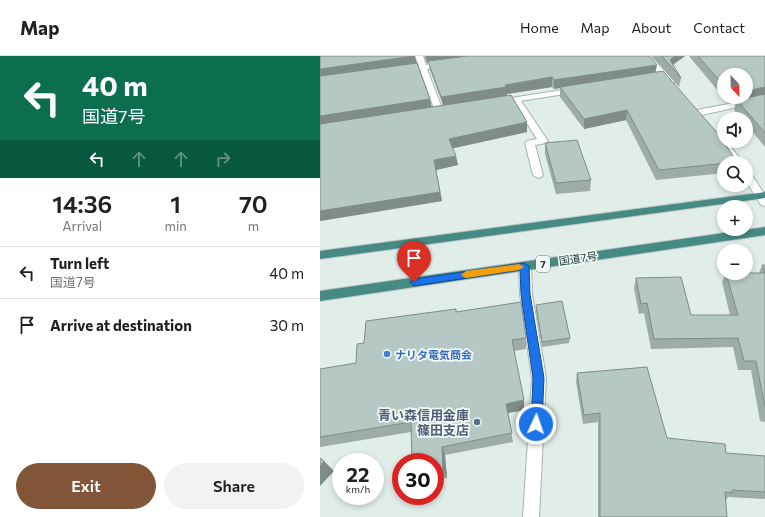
<!DOCTYPE html>
<html lang="en">
<head>
<meta charset="utf-8">
<style>
	body { margin:0; font-family:Commissioner,"Noto Sans JP",sans-serif; background:#f2f2f2; color:#202124; height:100vh; display:flex; flex-direction:column; font-size:15px; white-space:nowrap }
	* { box-sizing:border-box; margin:0 }
	p { font-size:13px; color:#757577 }
	.icon { flex:none; width:22px; height:22px; fill:none; stroke:currentColor; stroke-width:2; stroke-linecap:round; stroke-linejoin:round }
	.map { position:relative; flex:1; overflow:hidden }
	.side { display:flex; flex-direction:column; background:#fff; width:320px }
	.side>* { flex:none }
	.guide { background:#0b6e4f; color:#fff; overflow:hidden }
	.needle { width:26px; rotate:158deg }
	.tools { position:absolute; left:397px; top:12px; display:grid; gap:8px }
	.tools a { display:grid; place-items:center; width:36px; height:36px; border-radius:50%; background:#fff; box-shadow:0 2px 6px #0003; font-size:20px }
	.speed { position:absolute; left:12px; top:397px; display:flex; gap:8px; font-size:20px; font-weight:700; text-align:center }
	.speed>* { display:grid; place-content:center; width:52px; height:52px; border-radius:50%; background:#fff; box-shadow:0 2px 6px #0003; line-height:1 }
	.speed small { font-size:10px; font-weight:400 }
	.speed .limit { border:6px solid #d22; background:#fff; color:#111 }
	.pin { position:absolute; display:grid; place-items:center; width:34px; height:34px; color:#fff; margin:-41px -17px; border-radius:50% 50% 50% 0; rotate:-45deg; box-shadow:0 0 4px #0007 }
	.pin .icon { rotate:45deg }
	.me { position:absolute; width:44px; margin:-22px; rotate:3deg; stroke-linejoin:round; filter:drop-shadow(0 0 3px #0008) }
	.turn { display:flex; align-items:center; gap:14px; height:84px; padding:0 16px; font-size:18px }
	.turn .icon { width:52px; height:52px; stroke-width:2.5 }
	.turn b { display:block; font-size:28px; line-height:34px }
	.lanes { display:flex; align-items:center; height:38px; padding:0 16px; background:#0003; justify-content:center; gap:20px; direction:ltr }
	.lanes .off { opacity:.35 }
	.eta { display:flex; justify-content:space-evenly; align-items:center; height:68px; text-align:center }
	.eta b { font-size:24px; font-weight:600; line-height:28px }
	.cta { display:flex; gap:8px; margin-top:auto; padding:8px 16px }
	.cta a { flex:1; height:46px; border-radius:24px; background:#835538; color:#fff; font-size:16px; font-weight:600; line-height:46px; text-align:center }
	.cta a+a { background:#f2f2f2; color:#202124 }
	ul { padding:0; list-style:none }
	li { display:flex; align-items:center; gap:12px; height:52px; padding:0 16px; border-top:1px solid #e0e0e0 }
	li div { flex:1 }
	li b { display:block; font-size:15px }
	li em { font-style:normal }
	header { display:flex; align-items:center; gap:24px; box-sizing:border-box; height:56px; padding:0 20px; background:#fff; border-bottom:1px solid #e0e0e0 }
	header strong { font-size:19px }
	nav { display:flex; gap:22px; margin-inline-start:auto; font-size:14px }
	main { display:flex; flex:1; min-height:0 }
	.map>svg:first-child { display:block }
	.lines { fill:none; stroke-linecap:round; stroke-linejoin:round }
	.service-casing { stroke:#a3b5b1; stroke-width:2 }
	.minor-casing { stroke:#a3b5b1; stroke-width:2 }
	.trunk-casing { stroke:#c1c9c8; stroke-width:2 }
	.service { fill:#fff; fill-rule:evenodd }
	.minor { fill:#fff; fill-rule:evenodd }
	.trunk { fill:#468a84; fill-rule:evenodd }
	.wall { fill:#9daca8; fill-rule:evenodd }
	.shaded-wall { fill:#7f8c88 }
	.building { fill:#b6c8c3; stroke:#7f8c88 }
	.route { fill:#1a73e8; stroke:#114b97 }
	.slow { fill:#f59e0b }
	.shop-dot { fill:#3f7fe0; stroke:#f2f9f7; stroke-width:1.5 }
	.service-dot { fill:#5c6f8a; stroke:#f2f9f7; stroke-width:1.5 }
	.labels { text-anchor:middle; dominant-baseline:central; stroke-width:3.5; stroke-linejoin:round; paint-order:stroke }
	.shield { fill:#f2f9f7; stroke:#5f7773; stroke-width:1 }
	.shield-label { font-size:10px; font-weight:bold; fill:#203f3b }
	.street-label { font-size:11px; fill:#203f3b; stroke:#f2f9f7 }
	.shop-label { font-size:11px; font-weight:bold; fill:#366cbe; stroke:#f2f9f7; text-anchor:start }
	.near-service-label { font-size:13px; font-weight:bold; fill:#4e5e75; stroke:#f2f9f7; text-anchor:end }
</style>
</head>
<body>
<header>
<strong>Map</strong>
<nav><a>Home</a><a>Map</a><a>About</a><a>Contact</a></nav>
</header>
<main>
<section class="side">
<div class="guide">
<div class="turn"><svg class="icon" aria-label="left" viewBox="0 0 24 24"><path d="M17 20v-9H6M10 6l-5 5 5 5"/></svg><div><b>40 m</b>国道7号</div></div>
<div class="lanes"><svg class="icon" aria-label="left" viewBox="0 0 24 24"><path d="M17 20v-9H6M10 6l-5 5 5 5"/></svg><svg class="icon off" aria-label="ahead" viewBox="0 0 24 24"><path d="M12 20V5M6 11l6-6 6 6"/></svg><svg class="icon off" aria-label="ahead" viewBox="0 0 24 24"><path d="M12 20V5M6 11l6-6 6 6"/></svg><svg class="icon off" aria-label="right" viewBox="0 0 24 24"><path d="M7 20v-9h11M14 6l5 5-5 5"/></svg></div>
</div>
<div class="eta">
<div><b>14:36</b><p>Arrival</p></div>
<div><b>1</b><p>min</p></div>
<div><b>70</b><p>m</p></div>
</div>
<ul>
<li><svg class="icon" aria-label="left" viewBox="0 0 24 24"><path d="M17 20v-9H6M10 6l-5 5 5 5"/></svg><div><b>Turn left</b><p>国道7号</p></div><em>40 m</em></li>
<li><svg class="icon" aria-label="arrive" viewBox="0 0 24 24"><path d="M6 21V4h12l-3 4 3 4H6"/></svg><div><b>Arrive at destination</b></div><em>30 m</em></li>
</ul>
<div class="cta"><a>Exit</a><a>Share</a></div>
</section>
<div class="map">
<svg width="445" height="461" viewBox="0 0 445 461">
	<rect width="100%" height="100%" fill="#e1ede9"/>
	<g class="lines">
		<defs>
			<path id="service" d="M193 42H199L228 85 226 87 215 89 223 119 221 121 218 122 213 119 205 87 207 85 217 83 192 44Z"/>
			<path id="minor" d="M95 0H103L106 9 125 6 129 8 107 13 123 55 122 57 119 58 115 55 100 14 84 16 80 14 99 10Z
				M322 0H330L354 25V29H348Z
				M255 32H258V36L179 48 175 46 179 44Z
				M445 41V45L377 60 373 57 377 54Z
				M404 86 407 87 424 107H414L399 89Z
				M426 114 429 115 445 139V150L441 149 426 125Z
				M205 206 209 207 211 210 212 238 226 322 219 461H203L212 322 200 238 199 210 201 207Z"/>
			<path id="trunk" d="M445 136V142L0 203V195Z
				M445 171V179L0 245V235Z"/>
		</defs>
		<use href="#service" class="service-casing"/>
		<use href="#minor" class="minor-casing"/>
		<use href="#trunk" class="trunk-casing"/>
		<use href="#service" class="service"/>
		<use href="#minor" class="minor"/>
		<use href="#trunk" class="trunk"/>
	</g>
	<path class="wall" d="M0 0H95L96 7 112 51 123 49 110 14 109 7H107L104 0H329L335 16 417 106V107H404V117L336 124 306 64 264 73 240 41V32L234 33 232 31 187 38V40L207 76 133 92 138 109 116 114 122 145 0 165Z
		M332 0H365L353 9 361 22 359 31Z
		M369 0H445V91L426 68V63H421L414 54 416 45 408 47ZM404 19 426 41H404Z
		M225 87 271 124 270 135 236 138 225 98Z
		M442 209H445V366L440 365 431 314H418L413 291 331 293 324 257 319 258 314 232 316 222 371 259H410L402 226 406 217H439Z
		M216 249 250 282 249 287 222 291 216 255Z
		M136 256 206 282V293L194 295 204 354 188 357 193 386 125 399 127 422 115 424V406L91 376 0 391V313L36 307 44 287Z
		M257 317 347 382 406 397 445 400V443L408 441 406 444 407 461H278V366L263 368 256 326Z"/>
	<path class="shaded-wall" d="M95 0 97 9 0 22V13Z
		M106 0H159L108 5 109 7H107Z
		M355 0H365L351 10 350 4Z
		M337 9 335 18 240 31V32L234 33V24Z
		M232 21V31L187 38V41L123 50 121 41Z
		M445 31V40L417 44 416 45 408 47 410 41H426V35Z
		M110 43 112 53 0 69V60Z
		M307 54 306 64 264 73V63Z
		M207 66V76L130 93 129 83Z
		M136 100 138 109 116 114 122 145 0 165V155L114 104Z
		M204 344V354L188 357 186 348Z
		M122 391 125 399 127 422 123 414Z
		M4 405 14 415 0 430V410Z"/>
	<path class="building" d="M0 0H94L0 13Z
		M147 0H329L337 9 234 24 232 21 185 29 186 31 121 41 108 5Z
		M342 0H355L350 4 361 22Z
		M378 0H445V31L426 35V19H404V30Z
		M97 7 110 43 0 60V20Z
		M343 15 400 80 417 106 339 114 307 54 264 63 240 31Z
		M445 38V77L417 44Z
		M191 39 207 66 129 83 136 100 114 104 120 136 0 155V68Z
		M257 84 271 124 236 127 225 87Z
		M442 209H445V217Z
		M406 217H445V351L436 305H424L418 282 334 283 327 247 321 248 316 222 361 221 371 259H418Z
		M242 245 250 282 222 286 216 249Z
		M201 246 206 282 192 284 204 344 186 348 192 377 122 391 123 414 115 416V406H92L91 366 0 381V313L36 307 37 288 44 287 46 265 136 253V256Z
		M327 311 347 382 405 388 406 397 445 400V436L412 434V437L405 436 407 461H280V357L264 359 257 317Z
		M0 402 4 405 0 410Z"/>
	<path class="route" d="M204 207 209 210 210 238 224 322 222 368 220 372 216 374 212 372 211 368 213 322 201 238 200 214 94 230 90 226 94 223Z"/>
	<path class="slow" d="M199 208 204 211 199 214 146 222 141 219 146 215Z"/>
	<circle class="shop-dot" cx="67" cy="298" r="4"/>
	<circle class="service-dot" cx="157" cy="366" r="4"/>
	<g class="labels">
		<rect class="shield" x="216" y="200" width="14" height="16" rx="3"/>
		<g class="shield-label">
			<text x="223" y="208">7</text>
		</g>
		<g class="street-label">
			<text transform="translate(258 202) rotate(-8)">国道7号</text>
		</g>
		<g class="shop-label">
			<text x="75" y="298">ナリタ電気商会</text>
		</g>
		<g class="near-service-label">
			<text x="149" y="359">青い森信用金庫<tspan x="149" dy="15">篠田支店</tspan></text>
		</g>
	</g>
</svg>
<div class="tools">
<a><svg class="needle" viewBox="-14 -14 28 28"><path d="M0-13l5 13h-10z" fill="#e53935"/><path d="M0 13l5-13h-10z" fill="#757577"/></svg></a>
<a><svg class="icon" aria-label="sound" viewBox="0 0 24 24"><path d="M4 9h4l5-4v14l-5-4H4zM17 9q2 3 0 6"/></svg></a>
<a><svg class="icon" aria-label="search" viewBox="0 0 24 24"><circle cx="10" cy="10" r="6"/><path d="M15 15l6 6"/></svg></a>
<a>+</a>
<a>−</a>
</div>
<div class="speed"><div>22<small>km/h</small></div><div class="limit">30</div></div>
<div class="pin" style="left:94px;top:226px;background:#d93025"><svg class="icon" aria-label="arrive" viewBox="0 0 24 24"><path d="M6 21V4h12l-3 4 3 4H6"/></svg></div>
<svg class="me" style="left:216px;top:368px" viewBox="-20 -20 40 40"><circle r="17" fill="#1a73e8" stroke="#fff" stroke-width="3"/><path d="M0-11L8 9 0 5-8 9z" fill="#fff"/></svg>
</div>
</main>
</body>
</html>
